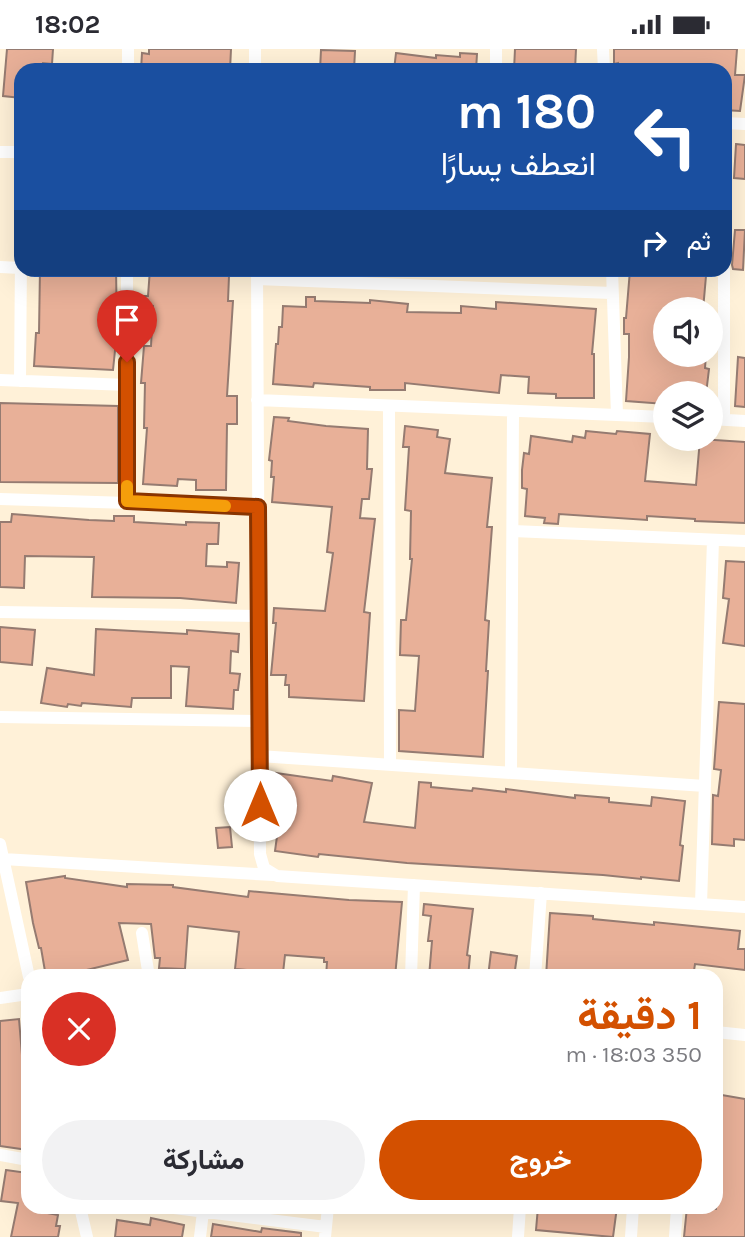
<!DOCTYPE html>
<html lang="ar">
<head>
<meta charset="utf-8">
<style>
	body { margin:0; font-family:Karla,Vazirmatn,sans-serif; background:#f2f2f3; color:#2b2b33; direction:rtl; height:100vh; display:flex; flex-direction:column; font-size:26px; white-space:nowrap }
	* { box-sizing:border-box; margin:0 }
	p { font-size:23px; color:#7c7c81 }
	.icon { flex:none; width:38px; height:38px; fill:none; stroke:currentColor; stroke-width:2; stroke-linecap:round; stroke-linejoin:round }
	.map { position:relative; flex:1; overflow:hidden; direction:ltr }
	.panel { position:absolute; left:21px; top:920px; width:702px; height:245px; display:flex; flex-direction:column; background:#fff; border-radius:21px; box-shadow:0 7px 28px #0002; direction:rtl }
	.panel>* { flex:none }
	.top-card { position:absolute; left:14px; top:14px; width:718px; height:214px; border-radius:21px; box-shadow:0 7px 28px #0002; direction:rtl; background:#1a4fa0; color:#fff; overflow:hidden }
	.controls { position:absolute; left:653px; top:248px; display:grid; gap:14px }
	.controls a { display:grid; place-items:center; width:70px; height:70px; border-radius:50%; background:#fff; box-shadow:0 7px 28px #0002; font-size:35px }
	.pin { position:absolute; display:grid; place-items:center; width:60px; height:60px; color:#fff; margin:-72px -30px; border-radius:50% 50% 50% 0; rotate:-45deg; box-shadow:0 0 7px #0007 }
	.pin .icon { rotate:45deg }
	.me { position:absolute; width:77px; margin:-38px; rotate:0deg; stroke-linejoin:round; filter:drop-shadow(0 0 5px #0008) }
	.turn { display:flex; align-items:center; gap:24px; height:147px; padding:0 21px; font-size:32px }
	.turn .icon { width:91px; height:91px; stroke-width:2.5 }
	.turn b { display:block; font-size:49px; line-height:60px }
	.then { display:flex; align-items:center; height:66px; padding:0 21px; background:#0003; gap:14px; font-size:26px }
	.round { display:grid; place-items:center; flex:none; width:74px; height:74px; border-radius:37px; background:#f2f2f3 }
	.summary { display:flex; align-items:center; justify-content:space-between; height:119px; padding:0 21px }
	h1 { font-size:42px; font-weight:700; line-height:52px; color:#d35000 }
	.button { display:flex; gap:14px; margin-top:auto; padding:14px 21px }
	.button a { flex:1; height:80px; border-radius:42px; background:#d35000; color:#fff; font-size:28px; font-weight:700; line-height:80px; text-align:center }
	.button a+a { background:#f2f2f3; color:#2b2b33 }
	.status { display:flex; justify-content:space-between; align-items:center; height:49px; padding:0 35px; background:#fff; direction:ltr }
	.status svg { height:19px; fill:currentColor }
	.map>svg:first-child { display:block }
	.building { fill:#e8b098; stroke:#957b71; stroke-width:2 }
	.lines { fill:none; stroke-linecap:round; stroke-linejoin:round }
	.minor { stroke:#fff; stroke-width:12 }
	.route-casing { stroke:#893400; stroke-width:18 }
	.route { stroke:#d35000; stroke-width:12 }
	.slow { stroke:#f59e0b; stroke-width:12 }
</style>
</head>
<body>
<div class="status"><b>18:02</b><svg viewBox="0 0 49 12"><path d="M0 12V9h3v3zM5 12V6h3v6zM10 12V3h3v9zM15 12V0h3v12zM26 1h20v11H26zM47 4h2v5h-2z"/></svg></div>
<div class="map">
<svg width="745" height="1188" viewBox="0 0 745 1188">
	<rect width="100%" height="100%" fill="#fff1d8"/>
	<path class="building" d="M7 0H53L52 15 43 14 42 21H21V49L3 47Z
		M149 0H231L230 21H141L142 4 149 5Z
		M515 0H576L575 21H514Z
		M614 0H737L735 26H745L740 62 724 61V20L660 16V21H618V14L614 15Z
		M321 1 355 2 354 21H320Z
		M396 4 436 9V6L460 8V4L477 5 476 21H394Z
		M736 95 745 96V130L734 129Z
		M735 181H745L743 221 733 220 732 216Z
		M40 220H116L117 282 113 321 34 317 36 284H39Z
		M150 220H221L220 227H229L228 252H233L227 347H237V375H227L226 441H196V431L178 430 177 437 143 435 147 379H144L145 334H141L144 297H151L153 257 139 256V247H148Z
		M630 221 706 227 703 261H665V306H706L705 319 709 320 706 345H665V355L626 352 629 308V285H624V269H626Z
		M306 248H315V252L370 254V251L408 255 407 263 461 264V257L496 260V253L596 260 592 305H594V349H556V345L528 344 529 328 501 326 499 344 405 334V341H370V338L314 334 313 338 273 335 276 295H278L279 278H282L283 257 306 258Z
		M738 308 745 309V358L735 357Z
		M0 354 118 357V434L0 433Z
		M274 368 289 369 288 372 326 377 368 380 367 420H372L369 450H362L360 469 375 470 364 563 370 564 364 652 289 648V636H285L286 626H271L276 574H273L274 559 325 562 333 504 327 503 332 458 272 453 274 428H271L272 412 269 411Z
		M405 377 438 381 437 388 450 390 445 424 492 429 487 478H492L485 571 489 572 486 622H488L483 708 399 702V661L415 662 419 607 400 606 401 571H406L412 510H410L411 462 405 461 409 398H403Z
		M586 382 616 385 617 382 650 385 645 432 696 436 700 390 745 393V474L695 472V470L647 467V471L559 465 558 475 544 474 545 469 525 467 527 440 522 439V421L524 404 529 405 531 387 572 393 573 387 585 389Z
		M12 465 89 471 114 472V467H134V473L186 476V473L219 474 218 495H207L206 517 227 518V513L239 514 236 554 180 549 92 548 94 508 25 507 24 539 0 538V473H11Z
		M726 512 745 513V597L723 594 729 550 723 549Z
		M0 578 35 581 32 616 0 613Z
		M96 580 187 585V581L239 585 238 603 231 602 230 624 240 625 238 641H234L233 660 186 657 189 618 171 617V649H132L131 658 82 654 81 657 68 655 67 658 41 654 47 619 94 626Z
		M719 653 745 655V791L734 790V797L712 795 713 746 718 747 721 721 714 720Z
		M276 724 332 732 333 727 372 734 364 773 415 779 419 733 431 734V738L472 742 473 739 506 743V740L575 749V746L609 749V753L651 757 652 748 685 752 680 796 683 797 679 832 641 828V830L603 826 407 814 319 805 318 808 275 802 278 780 269 779Z
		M230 778 232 798 218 799 216 779Z
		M65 827V829L127 838V835L173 836V838L248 848 249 842 349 851 402 853 395 928H326L327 913H324V909L285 906 283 924 235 920 239 883 188 877 185 920 159 919 160 909H155L151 875 119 874 128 911 78 923V928H46L41 899H39L33 874 26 833Z
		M424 855 473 860 467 906 470 907 468 928H429L432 892H428L431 867 423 866Z
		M550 864 593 867V870L654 876V873L740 882 738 900H745V921L695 915 693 928H546Z
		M491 903 517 907 514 928H488Z
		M19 970 23 1018H25L28 1101 0 1097V972Z
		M716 1045 745 1050V1188H684L687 1158 716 1160Z
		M6 1121 28 1124V1158H48L47 1164 58 1166 56 1177H60L58 1188H11L18 1154 1 1152Z
		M538 1158H617L613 1188 536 1181Z
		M151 1169 184 1176 182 1188H115L117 1171 150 1176Z
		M213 1175 261 1183 262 1179 301 1184V1188H211Z"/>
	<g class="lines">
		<path class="minor" d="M255 0V21
			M496 0V21
			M603 0 604 21
			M128 21V0
			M724 74 745 75
			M0 103H21
			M0 218 21 219
			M257 220 260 805 264 819 277 827 745 858
			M612 220 617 366
			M724 220V371
			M257 230 612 244
			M0 331 127 336
			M20 332 21 207
			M257 351 665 368
			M389 357 390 716
			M710 370 745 372
			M0 450 258 458
			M127 452V220
			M513 482 745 492
			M0 563 259 567
			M0 668 259 672
			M259 707 705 737
			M511 724 513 362
			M0 795 29 928
			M3 810 273 826
			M701 855 713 491
			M142 884 149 928
			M411 928 414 836
			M535 928 541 844
			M0 949 28 945
			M716 983 745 986
			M0 1106 28 1111
			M80 1158 87 1188
			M166 1158 326 1178
			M200 1188 203 1163
			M325 1188 328 1158
			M518 1188 520 1158
			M631 1188 633 1158
			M675 1188 677 1158"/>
	</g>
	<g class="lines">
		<defs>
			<path id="route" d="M127 313V452L258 458 260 756"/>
		</defs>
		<use href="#route" class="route-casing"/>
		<use href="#route" class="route"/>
		<path class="slow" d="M127 437V452L225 457"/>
	</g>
</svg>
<div class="controls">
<a><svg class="icon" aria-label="sound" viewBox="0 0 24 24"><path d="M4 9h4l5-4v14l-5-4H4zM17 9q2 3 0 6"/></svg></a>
<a><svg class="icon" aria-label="layers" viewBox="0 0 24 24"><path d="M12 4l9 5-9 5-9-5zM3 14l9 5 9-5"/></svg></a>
</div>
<div class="pin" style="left:127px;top:313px;background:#d93025"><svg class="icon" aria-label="arrive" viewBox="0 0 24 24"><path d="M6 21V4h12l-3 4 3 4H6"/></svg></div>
<svg class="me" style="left:260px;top:756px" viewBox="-20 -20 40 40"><circle r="19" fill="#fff"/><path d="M0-13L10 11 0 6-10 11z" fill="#d35000"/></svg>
<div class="top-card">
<div class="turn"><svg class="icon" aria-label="left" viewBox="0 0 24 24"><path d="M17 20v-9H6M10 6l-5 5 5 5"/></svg><div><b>180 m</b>انعطف يسارًا</div></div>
<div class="then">ثم<svg class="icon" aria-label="right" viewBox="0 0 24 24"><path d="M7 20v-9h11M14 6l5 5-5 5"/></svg></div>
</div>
<section class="panel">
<div class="summary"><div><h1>1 دقيقة</h1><p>350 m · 18:03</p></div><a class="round" style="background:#d93025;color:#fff"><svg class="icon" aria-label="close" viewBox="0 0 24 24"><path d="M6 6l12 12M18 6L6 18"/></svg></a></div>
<div class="button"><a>خروج</a><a>مشاركة</a></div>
</section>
</div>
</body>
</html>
